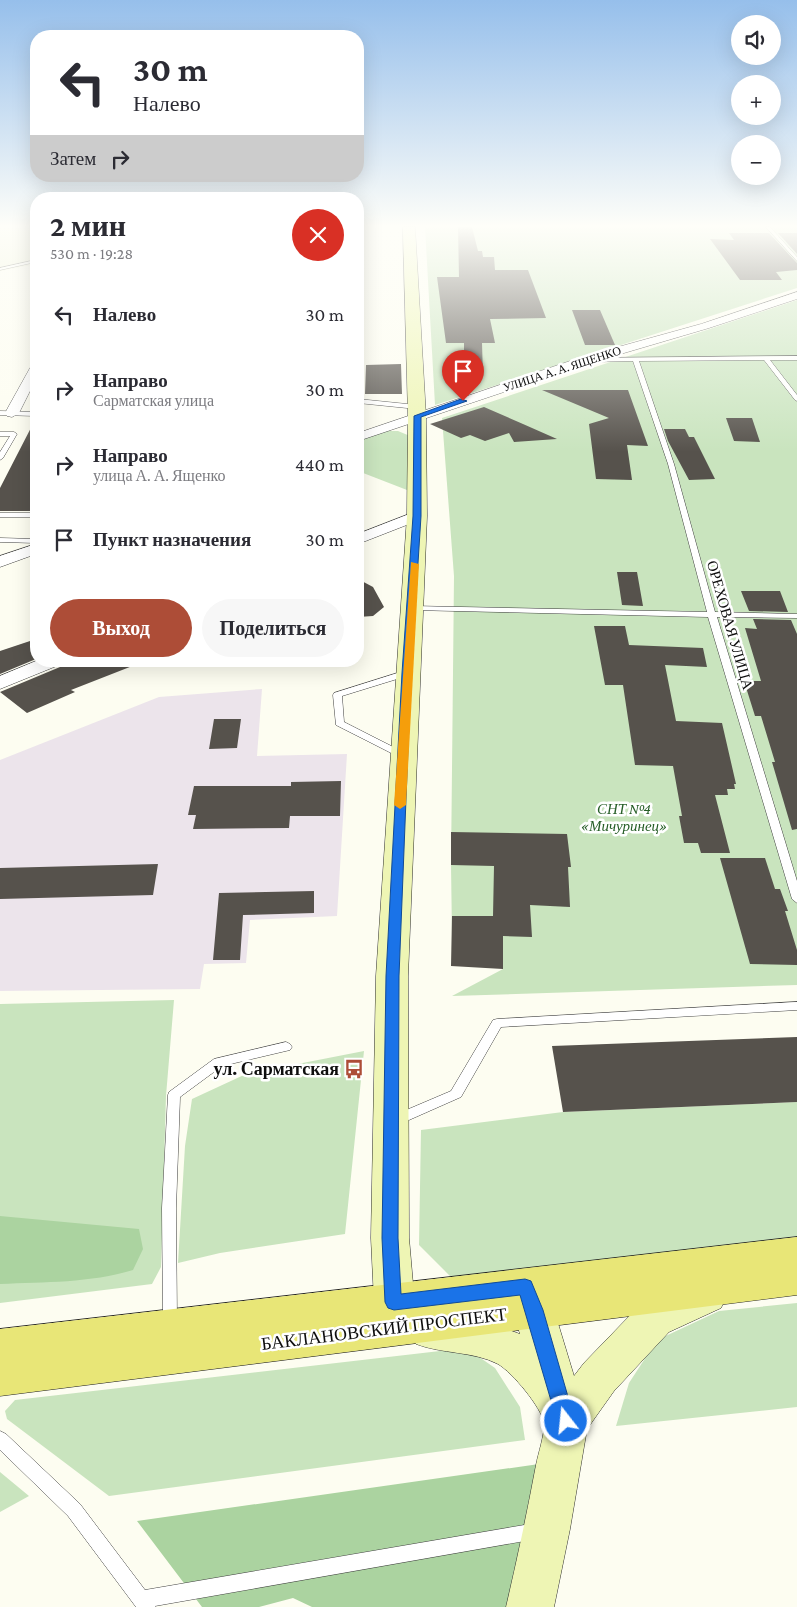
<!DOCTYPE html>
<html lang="ru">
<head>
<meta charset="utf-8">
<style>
	body { margin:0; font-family:"Crimson Pro",serif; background:#f7f7f7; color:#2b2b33; height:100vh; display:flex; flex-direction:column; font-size:19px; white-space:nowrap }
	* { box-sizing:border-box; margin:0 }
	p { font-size:16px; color:#7c7c81 }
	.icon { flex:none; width:28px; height:28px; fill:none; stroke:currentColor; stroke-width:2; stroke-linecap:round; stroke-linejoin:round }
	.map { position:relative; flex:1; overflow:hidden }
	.sheet { position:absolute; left:30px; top:192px; width:334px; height:475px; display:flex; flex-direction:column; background:#fff; border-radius:20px; box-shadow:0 5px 20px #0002 }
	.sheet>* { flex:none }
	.guide { position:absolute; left:30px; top:30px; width:334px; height:152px; border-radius:20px; box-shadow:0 5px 20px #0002; background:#fff; color:#2b2b33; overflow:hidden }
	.buttons { position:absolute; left:731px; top:15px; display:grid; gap:10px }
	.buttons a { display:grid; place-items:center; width:50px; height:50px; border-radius:50%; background:#fff; box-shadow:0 5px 20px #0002; font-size:25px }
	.pin { position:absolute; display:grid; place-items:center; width:42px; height:42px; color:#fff; margin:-51px -21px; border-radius:50% 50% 50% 0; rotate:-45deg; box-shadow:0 0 5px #0007 }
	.pin .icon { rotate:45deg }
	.me { position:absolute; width:55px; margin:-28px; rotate:344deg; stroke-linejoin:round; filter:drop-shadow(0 0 4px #0008) }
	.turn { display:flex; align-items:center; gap:18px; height:105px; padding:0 20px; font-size:22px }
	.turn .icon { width:65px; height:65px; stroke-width:2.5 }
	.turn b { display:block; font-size:35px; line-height:42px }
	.then { display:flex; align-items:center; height:48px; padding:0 20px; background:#0003; gap:10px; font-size:19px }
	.round { display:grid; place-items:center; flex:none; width:52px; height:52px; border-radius:26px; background:#f7f7f7 }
	.overview { display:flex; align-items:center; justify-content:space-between; height:85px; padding:0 20px }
	h1 { font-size:30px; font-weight:700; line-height:38px }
	.button { display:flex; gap:10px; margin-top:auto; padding:10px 20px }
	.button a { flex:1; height:58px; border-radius:30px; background:#ad4d37; color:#fff; font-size:20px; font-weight:700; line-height:58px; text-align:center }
	.button a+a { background:#f7f7f7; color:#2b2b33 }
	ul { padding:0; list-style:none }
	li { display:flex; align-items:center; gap:15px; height:75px; padding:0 20px }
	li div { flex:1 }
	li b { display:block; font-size:19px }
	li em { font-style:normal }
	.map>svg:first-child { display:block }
	.industrial { fill:#ece4eb }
	.farmland { fill:#edf1d4 }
	.green { fill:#c9e4be }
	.forest { fill:#abd3a0 }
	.building { fill:#56524c }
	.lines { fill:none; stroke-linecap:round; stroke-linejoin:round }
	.lane-casing { stroke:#414141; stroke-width:1 }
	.street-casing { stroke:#414141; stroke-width:1 }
	.secondary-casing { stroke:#303030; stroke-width:1 }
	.primary-casing { stroke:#1f1f1f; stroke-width:1 }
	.lane { fill:#fff; fill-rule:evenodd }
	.street { fill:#fff; fill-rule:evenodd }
	.secondary { fill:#eef5b4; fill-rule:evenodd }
	.primary { fill:#e8e677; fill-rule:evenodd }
	.route { fill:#1a73e8; stroke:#114b97 }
	.slow { fill:#f59e0b }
	.labels { text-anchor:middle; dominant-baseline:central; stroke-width:5; stroke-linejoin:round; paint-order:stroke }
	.far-street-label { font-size:12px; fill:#0e0e0e; stroke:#fff }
	.street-label { font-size:15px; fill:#0e0e0e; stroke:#fff }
	.park-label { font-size:15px; font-style:italic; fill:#265e27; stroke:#fff }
	.near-poi-label { font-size:18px; font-weight:bold; fill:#0e0e0e; stroke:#fff; text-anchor:end }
	.near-street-label { font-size:18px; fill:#0e0e0e; stroke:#fff }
</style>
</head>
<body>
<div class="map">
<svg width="797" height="1607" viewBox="0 0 797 1607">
	<rect width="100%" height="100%" fill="#fdfdf1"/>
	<path class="industrial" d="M262 689 257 756 347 754 337 916 250 920 246 963 204 964 200 989 0 991V760L159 697Z"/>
	<path class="farmland" d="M0 227H36V264L0 271Z"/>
	<path class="green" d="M425 227H797V288L435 405Z
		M797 300V985L452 996 503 969 452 935 451 865 454 576 442 418Z
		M385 431H398L410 436 407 490 358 471V440Z
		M174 1000 166 1096 161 1267 152 1284 0 1303V1004Z
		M364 1051 345 1234 220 1253 178 1263 185 1146 192 1099 246 1074Z
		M797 1102V1237L453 1279 419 1245 421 1130 563 1112Z
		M797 1303V1407L616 1426 629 1383 657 1340 719 1311Z
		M466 1348 495 1368 520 1407 525 1440 109 1496 7 1419 5 1411 15 1400Z
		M0 1472 29 1496 0 1512Z"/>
	<path class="forest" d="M0 1216 139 1229 143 1249 133 1270C90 1283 45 1282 0 1284Z
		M546 1463 508 1607H312L293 1598 259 1607H202L137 1521Z"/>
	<path class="building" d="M458 227H472L478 251H482L483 257H494L495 270H528L546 318 490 319 495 343H482L483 376H464V343H446L437 277H459Z
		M729 233H769L797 263V270L776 272 782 280H740L710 239 734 240Z
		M778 233H797V254Z
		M572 310H600L615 345H585Z
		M401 364 402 394H365L366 365Z
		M542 390H628L648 446 627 445 632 480 596 479 589 424 609 418Z
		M484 407 523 424 557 439 514 442 509 433 485 441 470 435 461 438 430 424Z
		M36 418V498L30 511H0V488Z
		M726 418H752L760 442 734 441Z
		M664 429H685L689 437H694L715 479 689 480 668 441Z
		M617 572H637L643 606 622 605Z
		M358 579 373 587 384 607 373 616 358 617Z
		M741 591H780L788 612 749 611Z
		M753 619 791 620 797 634V829L792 830 772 762H775L761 716H755L744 681H761L745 628 757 629Z
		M594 626H625L629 645 703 648 707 667 665 665 676 721 722 723 736 784H734L735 789H727L728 795H715L730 853H701L698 843H684L679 816H682L673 766 635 765 623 685H605Z
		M36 639V659L0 674V651Z
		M64 661H140V663L71 690 75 692 27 713 0 692 60 667Z
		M214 719H241L237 748 209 749Z
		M341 781 340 816H290L289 828 193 829 196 815H188L194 786H291V782Z
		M451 832 567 834 571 867H568L570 907 530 905 532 937 503 936V969L451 966 452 916H493L494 866 451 865Z
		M720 858H765L775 889H780L788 911H785L797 950V965L750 964Z
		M158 864 153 895 0 899V868Z
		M314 891V913L243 915 240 960H213L219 893Z
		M797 1037V1102L563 1112 552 1046Z"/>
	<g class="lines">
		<defs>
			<path id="lane" d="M766 227H770L797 257V261Z
				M36 260V262L0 270V268Z
				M797 356V360H770L797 395V401L795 400 764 360 639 361 674 464 715 612 797 614V618L717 617 797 881V903L792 899 708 617 412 610 408 608 412 606 707 612 668 464 633 361 588 362 585 360 588 358Z
				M358 399 417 405 420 407 417 409 358 403Z
				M0 411 36 412V416L0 415Z
				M0 432H14L17 434 3 458 0 460V452L10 436H0Z
				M0 513H36V517H0Z
				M0 538 36 539V543L0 542Z
				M407 670 410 671 411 673 410 675 342 696 344 722 405 753 407 755 405 757H399L336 725 333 695 334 693Z
				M797 1002V1010L501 1027 461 1097 409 1120 404 1119 403 1115 404 1111 451 1091 493 1020 497 1019Z
				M286 1042 290 1044 292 1047 290 1050 222 1066 180 1097 176 1208 177 1323 175 1328 170 1330 165 1328 163 1323 162 1208 168 1095 169 1092 214 1059Z
				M0 1431 6 1434 80 1504 145 1590 536 1523 542 1525 544 1531 542 1537 536 1539 155 1606 156 1607H136L68 1516 0 1450Z"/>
			<path id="street" d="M797 292V299L709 328 590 363 358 441V433L582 357 701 324Z
				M36 364V379L19 413 12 417 7 416 5 413 30 368Z
				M417 511 422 513 425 516 422 519 358 544V534Z
				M36 544V554L0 567V556Z
				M36 661H62L59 665 0 689V676Z"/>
			<path id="secondary" d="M403 227H415L426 416 427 516 408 976 409 1238 416 1318 431 1312 458 1316 487 1322 520 1334 507 1293 513 1280 527 1275 541 1280 554 1310 574 1376 584 1363 639 1306 707 1277 721 1282 727 1295 721 1308 669 1332 614 1391 587 1429 570 1529 554 1607H506C517 1560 527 1513 536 1465 538 1454 545 1434 544 1423 542 1408 512 1372 498 1364 473 1351 442 1354 416 1344L411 1333 396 1339 381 1334 375 1321 371 1238 376 976 407 516 408 416Z"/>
			<path id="primary" d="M797 1237V1295L0 1396V1329Z"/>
		</defs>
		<use href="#lane" class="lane-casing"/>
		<use href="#street" class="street-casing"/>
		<use href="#secondary" class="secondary-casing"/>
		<use href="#primary" class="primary-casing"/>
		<use href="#lane" class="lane"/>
		<use href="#street" class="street"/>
		<use href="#secondary" class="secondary"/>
		<use href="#primary" class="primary"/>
	</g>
	<linearGradient id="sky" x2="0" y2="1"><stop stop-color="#96bfeb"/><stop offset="0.5" stop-color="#fefef9"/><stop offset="1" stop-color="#fefef9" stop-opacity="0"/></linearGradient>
	<rect width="797" height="452" fill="url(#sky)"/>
	<path class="route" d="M461 399 467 401 421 417V516L411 673 399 976 398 1238 401 1294 525 1279 531 1281 543 1310 575 1421 572 1427 566 1430 559 1427 557 1421 520 1295 394 1310 388 1308 385 1302 382 1238 386 976 402 673 413 516 414 416Z"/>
	<path class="slow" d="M411 562 419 564 406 805 400 809 394 805Z"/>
	<defs>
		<symbol id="bus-bare" viewBox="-9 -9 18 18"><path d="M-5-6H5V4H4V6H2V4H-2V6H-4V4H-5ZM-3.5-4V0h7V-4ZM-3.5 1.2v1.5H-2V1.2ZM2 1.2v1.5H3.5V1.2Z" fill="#ad4d37" stroke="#fff" stroke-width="2.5" paint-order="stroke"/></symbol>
	</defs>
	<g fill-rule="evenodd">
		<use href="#bus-bare" x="340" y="1055" width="28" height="28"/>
	</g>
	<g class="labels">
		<g class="far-street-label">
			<text transform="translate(562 369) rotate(-18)">УЛИЦА А. А. ЯЩЕНКО</text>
		</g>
		<g class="street-label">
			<text transform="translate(730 625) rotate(74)">ОРЕХОВАЯ УЛИЦА</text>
		</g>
		<g class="park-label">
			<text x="624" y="809">СНТ №4<tspan x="624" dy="17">«Мичуринец»</tspan></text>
		</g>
		<g class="near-poi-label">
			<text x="339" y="1069">ул. Сарматская</text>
		</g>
		<g class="near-street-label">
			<text transform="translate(384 1329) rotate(-7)">БАКЛАНОВСКИЙ ПРОСПЕКТ</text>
		</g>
	</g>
</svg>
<div class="buttons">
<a><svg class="icon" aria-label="sound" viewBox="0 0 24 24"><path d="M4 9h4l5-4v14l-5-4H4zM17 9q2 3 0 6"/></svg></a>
<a>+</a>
<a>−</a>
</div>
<div class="pin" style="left:463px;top:401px;background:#d93025"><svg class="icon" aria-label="arrive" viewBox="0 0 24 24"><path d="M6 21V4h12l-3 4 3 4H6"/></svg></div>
<svg class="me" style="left:566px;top:1421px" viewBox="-20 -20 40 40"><circle r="17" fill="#1a73e8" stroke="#fff" stroke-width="3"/><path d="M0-11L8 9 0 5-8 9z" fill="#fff"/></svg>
<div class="guide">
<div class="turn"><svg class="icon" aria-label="left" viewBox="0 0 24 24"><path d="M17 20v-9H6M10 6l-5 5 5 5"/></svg><div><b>30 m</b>Налево</div></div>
<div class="then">Затем<svg class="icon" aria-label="right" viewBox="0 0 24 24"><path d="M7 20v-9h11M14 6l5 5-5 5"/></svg></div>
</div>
<section class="sheet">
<div class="overview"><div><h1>2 мин</h1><p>530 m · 19:28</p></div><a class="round" style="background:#d93025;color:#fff"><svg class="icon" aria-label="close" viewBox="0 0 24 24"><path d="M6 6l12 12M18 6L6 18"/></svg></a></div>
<ul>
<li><svg class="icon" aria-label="left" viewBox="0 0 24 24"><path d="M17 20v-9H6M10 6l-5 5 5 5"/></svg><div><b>Налево</b></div><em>30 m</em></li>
<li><svg class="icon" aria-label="right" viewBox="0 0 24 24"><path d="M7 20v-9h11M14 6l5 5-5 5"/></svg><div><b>Направо</b><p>Сарматская улица</p></div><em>30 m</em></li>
<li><svg class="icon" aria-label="right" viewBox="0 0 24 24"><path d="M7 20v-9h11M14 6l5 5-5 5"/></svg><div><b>Направо</b><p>улица А. А. Ященко</p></div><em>440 m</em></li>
<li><svg class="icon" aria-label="arrive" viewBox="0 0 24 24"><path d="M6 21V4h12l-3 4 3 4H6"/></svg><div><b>Пункт назначения</b></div><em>30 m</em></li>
</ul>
<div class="button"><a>Выход</a><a>Поделиться</a></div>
</section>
</div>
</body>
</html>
